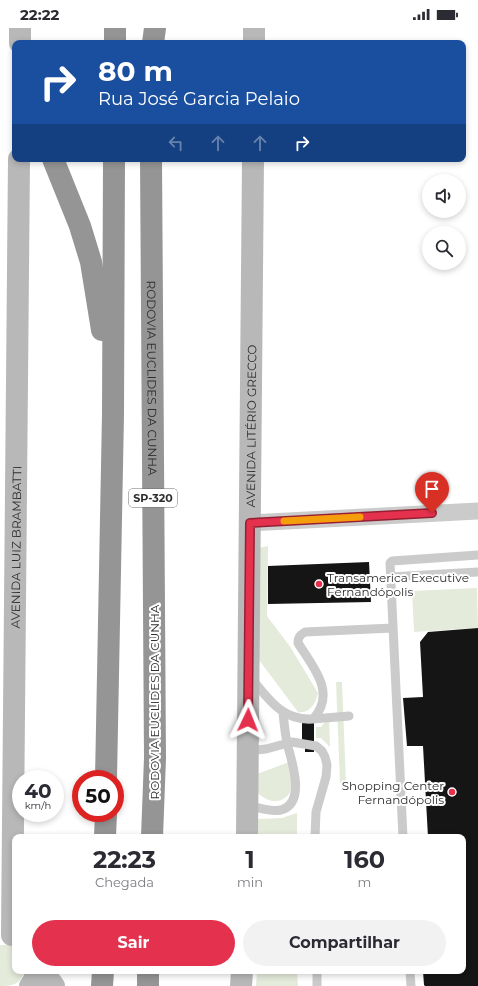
<!DOCTYPE html>
<html lang="pt">
<head>
<meta charset="utf-8">
<style>
	body { margin:0; font-family:Montserrat,sans-serif; background:#f2f2f3; color:#2b2b33; height:100vh; display:flex; flex-direction:column; font-size:15px; white-space:nowrap }
	* { box-sizing:border-box; margin:0 }
	p { font-size:13px; color:#7c7c81 }
	.icon { flex:none; width:22px; height:22px; fill:none; stroke:currentColor; stroke-width:2; stroke-linecap:round; stroke-linejoin:round }
	.map { position:relative; flex:1; overflow:hidden }
	.panel { position:absolute; left:12px; top:806px; width:454px; height:140px; display:flex; flex-direction:column; background:#fff; border-radius:8px; box-shadow:0 2px 6px #0003 }
	.panel>* { flex:none }
	.guide { position:absolute; left:12px; top:12px; width:454px; height:122px; border-radius:8px; box-shadow:0 2px 6px #0003; background:#1a4fa0; color:#fff; overflow:hidden }
	.tools { position:absolute; left:422px; top:146px; display:grid; gap:8px }
	.tools a { display:grid; place-items:center; width:44px; height:44px; border-radius:50%; background:#fff; box-shadow:0 2px 6px #0003; font-size:20px }
	.speed { position:absolute; left:12px; top:742px; display:flex; gap:8px; font-size:20px; font-weight:700; text-align:center }
	.speed>* { display:grid; place-content:center; width:52px; height:52px; border-radius:50%; background:#fff; box-shadow:0 2px 6px #0003; line-height:1 }
	.speed small { font-size:10px; font-weight:400 }
	.speed .limit { border:6px solid #d22; background:#fff; color:#111 }
	.pin { position:absolute; display:grid; place-items:center; width:34px; height:34px; color:#fff; margin:-41px -17px; border-radius:50% 50% 50% 0; rotate:-45deg; box-shadow:0 0 4px #0007 }
	.pin .icon { rotate:45deg }
	.me { position:absolute; width:44px; margin:-22px; rotate:2deg; stroke-linejoin:round; filter:drop-shadow(0 0 3px #0008) }
	.turn { display:flex; align-items:center; gap:14px; height:84px; padding:0 20px; font-size:18px }
	.turn .icon { width:52px; height:52px; stroke-width:2.5 }
	.turn b { display:block; font-size:28px; line-height:34px }
	.lanes { display:flex; align-items:center; height:38px; padding:0 20px; background:#0003; justify-content:center; gap:20px; direction:ltr }
	.lanes .off { opacity:.35 }
	.eta { display:flex; justify-content:space-evenly; align-items:center; height:68px; text-align:center }
	.eta b { font-size:24px; font-weight:700; line-height:28px }
	.cta { display:flex; gap:8px; margin-top:auto; padding:8px 20px }
	.cta a { flex:1; height:46px; border-radius:24px; background:#e4314d; color:#fff; font-size:16px; font-weight:700; line-height:46px; text-align:center }
	.cta a+a { background:#f2f2f3; color:#2b2b33 }
	.status { display:flex; justify-content:space-between; align-items:center; height:28px; padding:0 20px; background:#fff; direction:ltr }
	.status svg { height:11px; fill:currentColor }
	.map>svg:first-child { display:block }
	.green { fill:#e5ebdb }
	.building { fill:#151515 }
	.lines { fill:none; stroke-linecap:round; stroke-linejoin:round }
	.lane { stroke:#cbcbcb; stroke-width:9 }
	.street { stroke:#cbcbcb; stroke-width:17 }
	.secondary { stroke:#b8b8b8; stroke-width:22 }
	.highway { stroke:#959595; stroke-width:22 }
	.route-casing { stroke:#942032; stroke-width:10 }
	.route { stroke:#e4314d; stroke-width:7 }
	.slow { stroke:#f59e0b; stroke-width:7 }
	.poi-dot { fill:#e4314d; stroke:#fff; stroke-width:1.5 }
	.labels { text-anchor:middle; dominant-baseline:central; stroke-width:4; stroke-linejoin:round; paint-order:stroke }
	.shield { fill:#fff; stroke:#6d6d6d; stroke-width:1 }
	.shield-label { font-size:11px; font-weight:bold; fill:#2e2e2e }
	.street-label { font-size:12px; fill:#2e2e2e; stroke:#fff }
	.poi-label { font-size:12px; fill:#2e2e2e; stroke:#fff; text-anchor:start }
</style>
</head>
<body>
<div class="status"><b>22:22</b><svg viewBox="0 0 49 12"><path d="M0 12V9h3v3zM5 12V6h3v6zM10 12V3h3v9zM15 12V0h3v12zM26 1h20v11H26zM47 4h2v5h-2z"/></svg></div>
<div class="map">
<svg width="478" height="958" viewBox="0 0 478 958">
	<rect width="100%" height="100%" fill="#fff"/>
	<path class="green" d="M268 518 267 588 291 620 318 665C316 675 310 686 298 684L259 632 258 520Z
		M477 560 478 600 414 604 412 563Z
		M336 654H342L346 755H340Z
		M329 689 330 719 321 710H316V699H321Z
		M289 734C291 741 293 754 291 762 290 765 288 768 286 769 275 778 264 771 255 763L257 746Z
		M297 785V809H258V791L282 790Z
		M0 917H9L15 919V943H25C20 956 14 958 0 958Z
		M257 943H297L298 958H256Z"/>
	<path class="building" d="M369 534 371 574 268 576V538Z
		M478 600V958H425L424 957 423 943H463V809H428L423 718H407L403 670 423 669 420 614 428 604Z
		M314 687V724H305V717L302 716V695Z"/>
	<g class="lines">
		<path class="lane" d="M390 549 478 544
			M252 651C269 672 283 693 313 691 337 665 313 639 298 615 298 609 300 607 305 604L393 600
			M313 691 349 688
			M247 723 266 721 292 714 316 718 322 723 325 729 327 737 326 749 316 784 315 809
			M247 777C257 780 271 784 281 782 307 775 291 731 287 715 285 705 284 695 283 684
			M403 809 390 535 392 533 478 527
			M317 943V958
			M410 943 411 958"/>
		<path class="street" d="M250 495 478 483"/>
		<g class="secondary">
			<path d="M20 15V0"/>
			<path d="M254 15V0"/>
			<path id="s1" d="M247 809 253 131"/>
			<path id="s2" d="M12 907 19 131"/>
			<path d="M43 943 54 958"/>
			<path d="M30 958 34 952 36 943"/>
			<path d="M241 958 242 943"/>
		</g>
		<g class="highway">
			<path d="M115 15V0"/>
			<path d="M153 15 155 0"/>
			<path d="M53 131 80 198 91 234 102 302"/>
			<path id="s3" d="M151 131 155 730 152 809"/>
			<path d="M106 751 113 386 114 131"/>
			<path d="M105 809 106 785"/>
			<path d="M102 958 103 943"/>
			<path d="M148 958V943"/>
		</g>
	</g>
	<g class="lines">
		<defs>
			<path id="route" d="M248 692 250 495 432 485"/>
		</defs>
		<use href="#route" class="route-casing"/>
		<use href="#route" class="route"/>
		<path class="slow" d="M284 493 360 489"/>
	</g>
	<g class="poi-dot">
		<circle cx="319" cy="556" r="4"/>
		<circle cx="452" cy="764" r="4"/>
	</g>
	<g class="labels">
		<rect class="shield" x="129" y="461" width="48" height="18" rx="3"/>
		<g class="shield-label">
			<text x="153" y="470">SP-320</text>
		</g>
		<g class="street-label">
			<text stroke="none"><textPath href="#s3" startOffset="219">RODOVIA EUCLIDES DA CUNHA</textPath></text>
			<text stroke="none"><textPath href="#s1" startOffset="411">AVENIDA LITÉRIO GRECCO</textPath></text>
			<text stroke="none"><textPath href="#s2" startOffset="388">AVENIDA LUIZ BRAMBATTI</textPath></text>
			<text transform="translate(154 674) rotate(-90)">RODOVIA EUCLIDES DA CUNHA</text>
		</g>
		<g class="poi-label">
			<text x="327" y="549">Transamerica Executive<tspan x="327" dy="14">Fernandópolis</tspan></text>
			<text x="444" y="757" text-anchor="end">Shopping Center<tspan x="444" dy="14">Fernandópolis</tspan></text>
		</g>
	</g>
</svg>
<div class="tools">
<a><svg class="icon" aria-label="sound" viewBox="0 0 24 24"><path d="M4 9h4l5-4v14l-5-4H4zM17 9q2 3 0 6"/></svg></a>
<a><svg class="icon" aria-label="search" viewBox="0 0 24 24"><circle cx="10" cy="10" r="6"/><path d="M15 15l6 6"/></svg></a>
</div>
<div class="speed"><div>40<small>km/h</small></div><div class="limit">50</div></div>
<div class="pin" style="left:432px;top:485px;background:#d93025"><svg class="icon" aria-label="arrive" viewBox="0 0 24 24"><path d="M6 21V4h12l-3 4 3 4H6"/></svg></div>
<svg class="me" style="left:248px;top:692px" viewBox="-20 -20 40 40"><path d="M0-17L14 15 0 8-14 15z" fill="#e4314d" stroke="#fff" stroke-width="4"/></svg>
<div class="guide">
<div class="turn"><svg class="icon" aria-label="right" viewBox="0 0 24 24"><path d="M7 20v-9h11M14 6l5 5-5 5"/></svg><div><b>80 m</b>Rua José Garcia Pelaio</div></div>
<div class="lanes"><svg class="icon off" aria-label="left" viewBox="0 0 24 24"><path d="M17 20v-9H6M10 6l-5 5 5 5"/></svg><svg class="icon off" aria-label="ahead" viewBox="0 0 24 24"><path d="M12 20V5M6 11l6-6 6 6"/></svg><svg class="icon off" aria-label="ahead" viewBox="0 0 24 24"><path d="M12 20V5M6 11l6-6 6 6"/></svg><svg class="icon" aria-label="right" viewBox="0 0 24 24"><path d="M7 20v-9h11M14 6l5 5-5 5"/></svg></div>
</div>
<section class="panel">
<div class="eta">
<div><b>22:23</b><p>Chegada</p></div>
<div><b>1</b><p>min</p></div>
<div><b>160</b><p>m</p></div>
</div>
<div class="cta"><a>Sair</a><a>Compartilhar</a></div>
</section>
</div>
</body>
</html>
